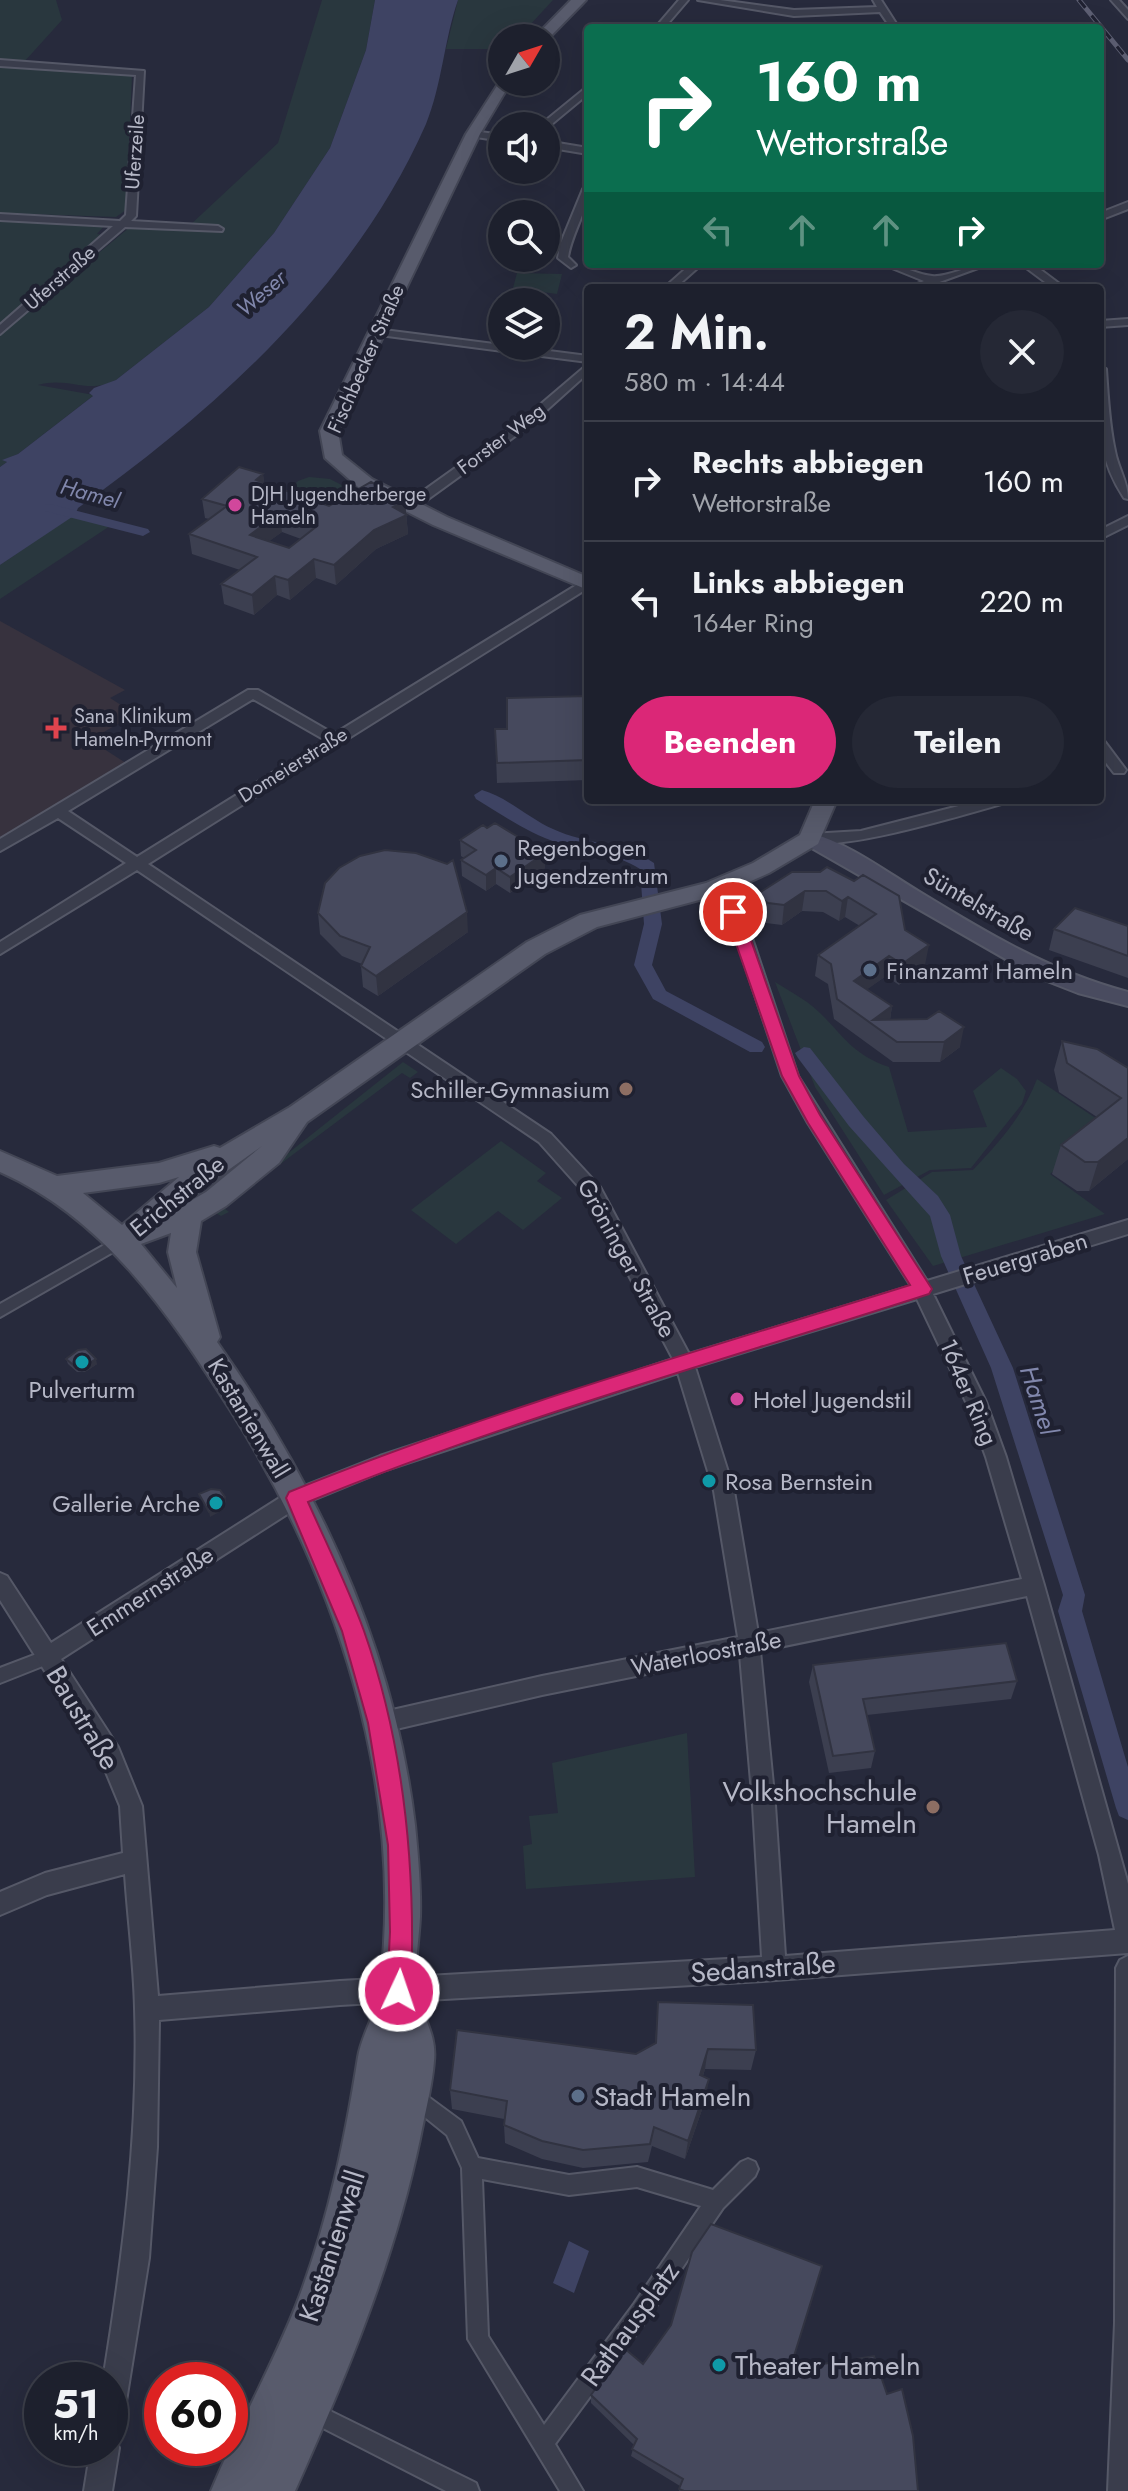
<!DOCTYPE html>
<html lang="de">
<head>
<meta charset="utf-8">
<style>
	body { margin:0; font-family:Jost,sans-serif; background:#252835; color:#f1f3f6; height:100vh; display:flex; flex-direction:column; font-size:30px; white-space:nowrap }
	* { box-sizing:border-box; margin:0 }
	p { font-size:26px; color:#a0a3aa }
	.icon { flex:none; width:44px; height:44px; fill:none; stroke:currentColor; stroke-width:2; stroke-linecap:round; stroke-linejoin:round }
	.map { position:relative; flex:1; overflow:hidden }
	.sheet { position:absolute; left:584px; top:284px; width:520px; height:520px; display:flex; flex-direction:column; background:#1d202d; border-radius:8px; box-shadow:0 8px 32px #0002,0 0 0 2px #3b3e49 }
	.sheet>* { flex:none }
	.banner { position:absolute; left:584px; top:24px; width:520px; height:244px; border-radius:8px; box-shadow:0 8px 32px #0002,0 0 0 2px #3b3e49; background:#0b6e4f; color:#fff; overflow:hidden }
	.needle { width:52px; rotate:51deg }
	.controls { position:absolute; left:488px; top:24px; display:grid; gap:16px }
	.controls a { display:grid; place-items:center; width:72px; height:72px; border-radius:50%; background:#1d202d; box-shadow:0 8px 32px #0002,0 0 0 2px #3b3e49; font-size:40px }
	.speed { position:absolute; left:24px; top:2362px; display:flex; gap:16px; font-size:40px; font-weight:700; text-align:center }
	.speed>* { display:grid; place-content:center; width:104px; height:104px; border-radius:50%; background:#1d202d; box-shadow:0 8px 32px #0002,0 0 0 2px #3b3e49; line-height:1 }
	.speed small { font-size:20px; font-weight:400 }
	.speed .limit { border:12px solid #d22; background:#fff; color:#111 }
	.pin { position:absolute; display:grid; place-items:center; width:68px; height:68px; color:#fff; margin:-34px; border:4px solid #fff; border-radius:50%; box-shadow:0 2px 8px #0007 }
	.me { position:absolute; width:88px; margin:-44px; rotate:3deg; stroke-linejoin:round; filter:drop-shadow(0 0 6px #0008) }
	.turn { display:flex; align-items:center; gap:28px; height:168px; padding:0 40px; font-size:36px }
	.turn .icon { width:104px; height:104px; stroke-width:2.5 }
	.turn b { display:block; font-size:56px; line-height:68px }
	.lanes { display:flex; align-items:center; height:76px; padding:0 40px; background:#0003; justify-content:center; gap:40px; direction:ltr }
	.lanes .off { opacity:.35 }
	.round { display:grid; place-items:center; flex:none; width:84px; height:84px; border-radius:42px; background:#252835 }
	.summary { display:flex; align-items:center; justify-content:space-between; height:136px; padding:0 40px }
	h1 { font-size:48px; font-weight:700; line-height:60px }
	.action { display:flex; gap:16px; margin-top:auto; padding:16px 40px }
	.action a { flex:1; height:92px; border-radius:48px; background:#db2777; color:#fff; font-size:32px; font-weight:700; line-height:92px; text-align:center }
	.action a+a { background:#252835; color:#f1f3f6 }
	ul { padding:0; list-style:none }
	li { display:flex; align-items:center; gap:24px; height:120px; padding:0 40px; border-top:2px solid #3b3e49 }
	li div { flex:1 }
	li b { display:block; font-size:30px }
	li em { font-style:normal }
	.map>svg:first-child { display:block }
	.medical { fill:#37323e }
	.green { fill:#29373e }
	.water { fill:#3e4363 }
	.lines { fill:none; stroke-linecap:round; stroke-linejoin:round }
	.canal { fill:#3e4363; fill-rule:evenodd }
	.pedestrian-casing { stroke:#555867; stroke-width:4 }
	.minor-casing { stroke:#555867; stroke-width:4 }
	.secondary-casing { stroke:#555867; stroke-width:4 }
	.primary-casing { stroke:#434655; stroke-width:4 }
	.pedestrian { fill:#3a3d4c; fill-rule:evenodd }
	.minor { fill:#3a3d4c; fill-rule:evenodd }
	.secondary { fill:#494b5f; fill-rule:evenodd }
	.primary { fill:#585b6c; fill-rule:evenodd }
	.rail-casing { stroke:#5d5f73; stroke-width:5 }
	.rail { stroke:#1f2131; stroke-width:3; stroke-dasharray:10; stroke-linecap:butt }
	.wall { fill:#3c3f50; fill-rule:evenodd }
	.shaded-wall { fill:#313341 }
	.building { fill:#46495d; stroke:#313341; stroke-width:2; fill-rule:evenodd }
	.route { fill:#db2777; stroke:#8e194d; stroke-width:2 }
	.hotel-dot { fill:#d1479c; stroke:#1f2131; stroke-width:3 }
	.health-dot { fill:#e0444e; stroke:#1f2131; stroke-width:3 }
	.service-dot { fill:#5c6f8a; stroke:#1f2131; stroke-width:3 }
	.education-dot { fill:#8d6e63; stroke:#1f2131; stroke-width:3 }
	.culture-dot { fill:#0f9aa8; stroke:#1f2131; stroke-width:3 }
	.labels { text-anchor:middle; dominant-baseline:central; stroke-width:8; stroke-linejoin:round; paint-order:stroke }
	.far-street-label { font-size:20px; fill:#b6b8c7; stroke:#1f2131 }
	.far-poi-label { font-size:20px; fill:#b6b8c7; stroke:#1f2131; text-anchor:start }
	.far-water-label { font-size:22px; font-style:italic; fill:#8187ac; stroke:#1f2131 }
	.poi-label { font-size:24px; fill:#b6b8c7; stroke:#1f2131; text-anchor:start }
	.street-label { font-size:24px; fill:#b6b8c7; stroke:#1f2131 }
	.water-label { font-size:26px; font-style:italic; fill:#8187ac; stroke:#1f2131 }
	.near-street-label { font-size:28px; fill:#b6b8c7; stroke:#1f2131 }
	.near-poi-label { font-size:28px; fill:#b6b8c7; stroke:#1f2131; text-anchor:start }
</style>
</head>
<body>
<div class="map">
<svg width="1128" height="2491" viewBox="0 0 1128 2491">
	<rect width="100%" height="100%" fill="#272a3c"/>
	<path class="medical" d="M0 621 125 690 110 698 135 714 90 740 129 765 0 840Z"/>
	<path class="green" d="M0 0H56L62 20 24 62 0 61Z
		M322 0H375L366 50 330 148 274 233 209 307 116 380C87 395 69 376 38 385L94 395 18 454 3 460 7 462 0 467V335L130 227H188L278 143Z
		M458 0H553L518 38H502V49H446Z
		M0 65 126 73 132 76 126 210 116 217 0 213Z
		M0 220 105 225 97 234 105 235 0 326Z
		M517 273 562 274 557 294 513 288Z
		M309 477 330 479 373 501 351 512 274 505 298 481Z
		M72 516 110 526 0 599V565Z
		M775 982C786 989 797 995 807 1002 840 1027 845 1052 889 1067L908 1132 987 1127 973 1091 1001 1068 1017 1079 1026 1091 1022 1104 971 1168 930 1170 884 1195 815 1087Z
		M403 1062 418 1072 410 1078 402 1073 223 1207 229 1212 221 1216 214 1212Z
		M1037 1079 1097 1119 1100 1133 1050 1174 1105 1214 933 1266 886 1200 932 1172 973 1170C1000 1141 1023 1116 1037 1079Z
		M501 1141 546 1173 537 1181 562 1198 523 1230 498 1211 456 1244 411 1210Z
		M687 1733 695 1877 526 1889 523 1846 532 1844 529 1816 558 1813 552 1763Z"/>
	<path class="water" d="M375 0H458C444 40 442 85 426 124 355 285 218 408 78 508L75 515 0 565V467L7 462 2 460 18 454 93 396 89 393 94 388 116 380 209 307 274 233 330 148 366 50Z
		M569 2241 589 2251 574 2293 553 2283Z"/>
	<g class="lines">
		<path class="canal" d="M50 504 148 529 150 532 143 536 45 511V505Z
			M482 790C507 797 530 819 553 829 587 845 623 842 654 863L662 924 652 965 666 991 762 1042 765 1047 762 1052H750L653 999 634 965 644 924 640 869C614 852 586 853 558 843 528 833 502 815 476 799L474 795Z
			M804 1047 810 1048 863 1116 904 1164 938 1196 950 1215 961 1256 1013 1368 1085 1595 1082 1611 1128 1767V1820L1119 1816 1116 1808 1058 1611 1063 1595 991 1368 941 1256 930 1216 849 1126 798 1058 795 1053Z"/>
		<defs>
			<path id="pedestrian" d="M122 1235 127 1236 129 1240 127 1244 0 1317V1304Z
				M47 1650 53 1652 55 1657 53 1662 0 1683V1668Z
				M423 2093 461 2121 478 2158 569 2175 637 2167 713 2190 741 2162 748 2159 755 2162 758 2169 755 2176 723 2208 648 2318 555 2444 583 2491H560L468 2339 462 2168 447 2135 416 2110 413 2103 416 2096ZM482 2179 569 2195 637 2187 701 2206 634 2304 544 2425 488 2336Z
				M326 2409 476 2483 479 2491H446L319 2426 316 2419 319 2412Z"/>
			<path id="minor" d="M679 0H688L664 28H655Z
				M698 0H720L794 10 877 7 873 0H881L899 28H891L880 12 794 16Z
				M1111 0H1119L1128 10V19Z
				M0 60 144 71 136 216 131 221 218 226 223 229 222 231 125 227 0 334V325L113 226 0 220V214L120 221 126 215 136 75 0 66Z
				M588 86V94L547 128 539 126Z
				M473 131 502 135V141L470 136 468 134Z
				M546 141 588 148V154L546 147Z
				M588 186C588 212 572 232 568 257L576 265 571 268 558 258 560 245 583 189Z
				M1128 202V209L1100 220V213Z
				M691 264H702L675 288H664Z
				M882 264C901 264 914 274 932 276 947 278 971 264 989 264L923 288H908L924 281Z
				M1021 264H1033L1065 288H1053Z
				M1128 319V325L1100 327V321Z
				M376 329 588 356V362L372 334 370 332Z
				M588 364V373L529 426 413 510H405V504L521 421Z
				M1100 366 1106 369C1108 396 1109 424 1115 451 1118 468 1128 482 1128 499L1124 498C1094 452 1100 418 1100 366Z
				M1128 516V525L1100 539V530Z
				M588 578V588L148 864 551 1134 600 1187 689 1354 911 1286 808 1123 782 1076 718 884 721 881 726 879 734 884 798 1076 927 1281 1128 1220V1234L933 1294 986 1402 1006 1457 1044 1585 1128 1884V1953L763 1981 340 2005 159 2020 157 2147 149 2258 123 2420 120 2430 110 2433V2380H103C123 2257 139 2133 135 2008 134 1964 128 1919 125 1874L47 1895 0 1915V1892L45 1873 123 1853 120 1806 101 1760 0 1600V1573L7 1576 51 1643 289 1492 380 1456 673 1359 587 1196 539 1142 137 870 0 954V942L126 863 58 818 0 851V839L248 690H258L334 734ZM253 699 325 740 137 857 68 811ZM917 1299 966 1402 986 1457 1022 1579 758 1633 734 1491 695 1367ZM678 1373 714 1491 738 1637 542 1676 379 1713 371 1716 368 1723 371 1730 379 1733 542 1695 740 1655 753 1805 762 1957 340 1981 158 1996 142 1806 118 1747 61 1659 303 1504 386 1470ZM1027 1596 1099 1855 1115 1930 785 1956 775 1805 760 1651Z
				M1100 741 1105 742 1126 770 1124 773H1114L1100 755Z
				M982 800H1007L1005 803C973 812 824 858 803 839L810 834 861 831Z
				M1128 1956V2491H1108L1115 2323 1116 1968 1120 1960Z
				M110 2436 115 2438 119 2448 112 2491H84L91 2448H110Z"/>
			<path id="secondary" d="M810 833C848 843 885 871 918 891 985 932 1051 972 1128 992V1006L1078 993 1037 977 803 843 800 839Z"/>
			<path id="primary" d="M571 0H586L546 41V38H534Z
				M502 78V82H511L480 134 338 431 342 455 372 479 447 517 588 577V590L433 525 358 487 325 458 320 431 466 134Z
				M815 800H837L818 844 769 873 722 894 597 927 545 954 307 1122 279 1163 226 1206 201 1221 196 1252 220 1337 217 1342C318 1486 394 1649 415 1825 418 1855 421 1887 420 1917 419 1940 414 1967 417 1990 421 2016 437 2033 434 2061 432 2087 425 2113 420 2139 394 2262 346 2377 295 2491H211C238 2425 275 2362 300 2295 329 2217 345 2139 358 2057 362 2033 378 2011 380 1987 405 1785 336 1576 229 1408 169 1314 105 1219 0 1172V1151L57 1176 159 1163 214 1146 220 1148 290 1107 527 942 580 915 706 883 753 863 800 835ZM262 1146 206 1192 175 1210 185 1201ZM179 1177 122 1225 83 1193 159 1183ZM171 1233 168 1252 177 1288 141 1244Z"/>
		</defs>
		<use href="#pedestrian" class="pedestrian-casing"/>
		<use href="#minor" class="minor-casing"/>
		<use href="#secondary" class="secondary-casing"/>
		<use href="#primary" class="primary-casing"/>
		<use href="#pedestrian" class="pedestrian"/>
		<use href="#minor" class="minor"/>
		<use href="#secondary" class="secondary"/>
		<use href="#primary" class="primary"/>
		<defs>
			<path id="rail" d="M1079 0 1128 60"/>
		</defs>
		<use href="#rail" class="rail-casing"/>
		<use href="#rail" class="rail"/>
	</g>
	<path class="wall" d="M263 474 264 483 329 506 405 501 408 534 376 549 336 585 316 578 290 600 277 595 254 615 224 604 221 584 240 570 192 554 189 534 209 519 205 518 202 499ZM282 532 301 539 289 548 269 541Z
		M588 696V780L497 783 495 729H507Z
		M460 840 545 868 510 893 496 884 486 891 462 876 461 860 464 858 461 856Z
		M820 872 905 930 925 965 899 985 886 976 867 989 892 1006 890 1020 960 1047 940 1062H893L834 1019 828 984 815 976 818 955 860 926 845 917 839 921 823 912 802 911 782 925 766 923 754 916 756 895Z
		M318 913 468 932 378 996 363 987 361 966 362 964 342 956 320 934Z
		M1128 926V978L1049 950 1054 929Z
		M1062 1041 1128 1068V1159L1089 1191H1077L1052 1174 1061 1145 1097 1117 1059 1092 1054 1070Z
		M66 1359 97 1364 85 1372H77L68 1364Z
		M813 1665 1017 1681 1011 1699 867 1715 875 1751 871 1768 829 1773 809 1682Z
		M658 2002 756 2050 751 2070 705 2069 703 2076 706 2098 685 2159 652 2146 648 2162 583 2168 542 2159 505 2143 504 2125V2119L452 2109 450 2090 636 2054 655 2043Z
		M643 2364 790 2369 918 2491H679L680 2486 631 2456 634 2445 591 2403V2395Z"/>
	<path class="shaded-wall" d="M263 474 265 493 256 480Z
		M405 501 408 534 376 549 336 585 334 565 393 507Z
		M279 513 282 532 252 554 250 535Z
		M314 559 316 578 290 600 288 580Z
		M275 576 277 595 254 615 252 595Z
		M545 853V868L510 893V877Z
		M496 868V884L486 891V875Z
		M805 891 802 911 782 925 784 905Z
		M848 897 845 917 839 921 842 901Z
		M467 912 468 932 378 996 376 976Z
		M929 945 925 965 899 985 902 964Z
		M889 956 886 976 851 1001 854 981Z
		M892 1006 889 1026 873 1020Z
		M964 1027 960 1047 940 1062 944 1042Z
		M1128 1138V1159L1089 1191 1098 1162Z
		M96 1359 97 1364 85 1372 83 1367Z
		M225 1497 226 1502 223 1510 210 1517 209 1512Z
		M708 2049 705 2069 697 2094 700 2075Z
		M709 2079 706 2098 685 2159 688 2141Z"/>
	<path class="building" d="M239 467 263 474 256 480 329 506 371 482 405 501 393 507 407 515 374 530 334 565 314 559 288 580 275 576 252 595 221 584 257 557 189 534 227 506 202 499ZM279 513 317 526 289 548 250 535Z
		M588 696V760L497 763 495 729H507V698Z
		M495 823 545 853 510 877 496 868 486 875 461 860 476 850 460 840 483 825 487 828Z
		M385 850 416 853 447 864 453 860 467 912 376 976 361 966 370 947 340 936 318 913 325 883 339 868 360 856Z
		M827 867 854 881 863 875 899 896 905 930 929 945 902 964 889 956 854 981 892 1006 873 1020 927 1019 939 1011 964 1027 944 1042H897L837 999 831 964 818 955 876 914 848 897 842 901 826 891H805L784 905 768 903 756 895 792 872H820Z
		M1075 908 1128 926V956L1054 929Z
		M1062 1041 1097 1049 1128 1068V1138L1098 1162H1085L1061 1145 1121 1098 1067 1063Z
		M86 1349 96 1359 83 1367H76L66 1359 78 1350Z
		M211 1489 220 1490 225 1497 222 1506 209 1512 199 1494Z
		M1006 1643 1017 1681 863 1699 875 1751 833 1756 813 1665Z
		M658 2002 753 2005 756 2050 708 2049 700 2075 709 2079 688 2141 654 2127 650 2144 583 2150 542 2141 504 2125 507 2101 450 2090 457 2030 636 2054 656 2043Z
		M711 2224 822 2266 790 2369 874 2356 887 2394 902 2389 913 2436 918 2491H684L679 2489 683 2479 632 2449 637 2439 591 2395 624 2348 643 2364 671 2325 692 2252Z"/>
	<path class="route" d="M733 907 741 912 799 1076 820 1115 932 1289 929 1294C722 1361 510 1419 308 1502 327 1545 348 1587 364 1631 405 1747 416 1869 411 1991L407 1999 399 2003 390 1999 387 1991 390 1932 388 1845 368 1723 342 1631 286 1498 289 1492C491 1410 702 1350 910 1285L808 1123 782 1076 725 912Z"/>
	<g class="hotel-dot">
		<circle cx="235" cy="505" r="8"/>
		<circle cx="737" cy="1399" r="8"/>
	</g>
	<path class="health-dot" d="M52 716h8v8h8v8h-8v8h-8v-8h-8v-8h8z"/>
	<g class="service-dot">
		<circle cx="501" cy="861" r="8"/>
		<circle cx="870" cy="970" r="8"/>
		<circle cx="578" cy="2096" r="8"/>
	</g>
	<g class="education-dot">
		<circle cx="626" cy="1089" r="8"/>
		<circle cx="933" cy="1807" r="8"/>
	</g>
	<g class="culture-dot">
		<circle cx="82" cy="1362" r="8"/>
		<circle cx="709" cy="1481" r="8"/>
		<circle cx="216" cy="1503" r="8"/>
		<circle cx="719" cy="2365" r="8"/>
	</g>
	<g class="labels">
		<g class="far-street-label">
			<text transform="translate(135 152) rotate(-86)">Uferzeile</text>
			<text transform="translate(60 278) rotate(-41)">Uferstraße</text>
			<text transform="translate(366 359) rotate(-66)">Fischbecker Straße</text>
			<text transform="translate(501 439) rotate(-37)">Forster Weg</text>
			<text transform="translate(293 765) rotate(-32)">Domeierstraße</text>
		</g>
		<g class="far-poi-label">
			<text x="251" y="494">DJH Jugendherberge<tspan x="251" dy="23">Hameln</tspan></text>
			<text x="74" y="716">Sana Klinikum<tspan x="74" dy="23">Hameln-Pyrmont</tspan></text>
		</g>
		<g class="far-water-label">
			<text transform="translate(261 293) rotate(-41)">Weser</text>
			<text transform="translate(90 493) rotate(15)">Hamel</text>
		</g>
		<g class="poi-label">
			<text x="517" y="847">Regenbogen<tspan x="517" dy="28">Jugendzentrum</tspan></text>
			<text x="886" y="970">Finanzamt Hameln</text>
			<text x="610" y="1089" text-anchor="end">Schiller-Gymnasium</text>
			<text x="82" y="1389" text-anchor="middle">Pulverturm</text>
			<text x="753" y="1399">Hotel Jugendstil</text>
			<text x="725" y="1481">Rosa Bernstein</text>
			<text x="200" y="1503" text-anchor="end">Gallerie Arche</text>
		</g>
		<g class="street-label">
			<text transform="translate(979 904) rotate(30)">Süntelstraße</text>
			<text transform="translate(177 1196) rotate(-39)">Erichstraße</text>
			<text transform="translate(627 1258) rotate(61)">Gröninger Straße</text>
			<text transform="translate(1025 1258) rotate(-17)">Feuergraben</text>
			<text transform="translate(969 1392) rotate(67)">164er Ring</text>
			<text transform="translate(249 1418) rotate(59)">Kastanienwall</text>
			<text transform="translate(150 1591) rotate(-33)">Emmernstraße</text>
			<text transform="translate(706 1653) rotate(-11)">Waterloostraße</text>
		</g>
		<g class="water-label">
			<text transform="translate(1039 1400) rotate(72)">Hamel</text>
		</g>
		<g class="near-street-label">
			<text transform="translate(83 1718) rotate(59)">Baustraße</text>
			<text transform="translate(763 1968) rotate(-4)">Sedanstraße</text>
			<text transform="translate(332 2246) rotate(-72)">Kastanienwall</text>
			<text transform="translate(630 2324) rotate(-54)">Rathausplatz</text>
		</g>
		<g class="near-poi-label">
			<text x="917" y="1791" text-anchor="end">Volkshochschule<tspan x="917" dy="32">Hameln</tspan></text>
			<text x="594" y="2096">Stadt Hameln</text>
			<text x="735" y="2365">Theater Hameln</text>
		</g>
	</g>
</svg>
<div class="controls">
<a><svg class="needle" viewBox="-14 -14 28 28"><path d="M0-13l5 13h-10z" fill="#e53935"/><path d="M0 13l5-13h-10z" fill="#a0a3aa"/></svg></a>
<a><svg class="icon" aria-label="sound" viewBox="0 0 24 24"><path d="M4 9h4l5-4v14l-5-4H4zM17 9q2 3 0 6"/></svg></a>
<a><svg class="icon" aria-label="search" viewBox="0 0 24 24"><circle cx="10" cy="10" r="6"/><path d="M15 15l6 6"/></svg></a>
<a><svg class="icon" aria-label="layers" viewBox="0 0 24 24"><path d="M12 4l9 5-9 5-9-5zM3 14l9 5 9-5"/></svg></a>
</div>
<div class="speed"><div>51<small>km/h</small></div><div class="limit">60</div></div>
<div class="pin" style="left:733px;top:912px;background:#d93025"><svg class="icon" aria-label="arrive" viewBox="0 0 24 24"><path d="M6 21V4h12l-3 4 3 4H6"/></svg></div>
<svg class="me" style="left:399px;top:1991px" viewBox="-20 -20 40 40"><circle r="17" fill="#db2777" stroke="#fff" stroke-width="3"/><path d="M0-11L8 9 0 5-8 9z" fill="#fff"/></svg>
<div class="banner">
<div class="turn"><svg class="icon" aria-label="right" viewBox="0 0 24 24"><path d="M7 20v-9h11M14 6l5 5-5 5"/></svg><div><b>160 m</b>Wettorstraße</div></div>
<div class="lanes"><svg class="icon off" aria-label="left" viewBox="0 0 24 24"><path d="M17 20v-9H6M10 6l-5 5 5 5"/></svg><svg class="icon off" aria-label="ahead" viewBox="0 0 24 24"><path d="M12 20V5M6 11l6-6 6 6"/></svg><svg class="icon off" aria-label="ahead" viewBox="0 0 24 24"><path d="M12 20V5M6 11l6-6 6 6"/></svg><svg class="icon" aria-label="right" viewBox="0 0 24 24"><path d="M7 20v-9h11M14 6l5 5-5 5"/></svg></div>
</div>
<section class="sheet">
<div class="summary"><div><h1>2 Min.</h1><p>580 m · 14:44</p></div><a class="round"><svg class="icon" aria-label="close" viewBox="0 0 24 24"><path d="M6 6l12 12M18 6L6 18"/></svg></a></div>
<ul>
<li><svg class="icon" aria-label="right" viewBox="0 0 24 24"><path d="M7 20v-9h11M14 6l5 5-5 5"/></svg><div><b>Rechts abbiegen</b><p>Wettorstraße</p></div><em>160 m</em></li>
<li><svg class="icon" aria-label="left" viewBox="0 0 24 24"><path d="M17 20v-9H6M10 6l-5 5 5 5"/></svg><div><b>Links abbiegen</b><p>164er Ring</p></div><em>220 m</em></li>
</ul>
<div class="action"><a>Beenden</a><a>Teilen</a></div>
</section>
</div>
</body>
</html>
